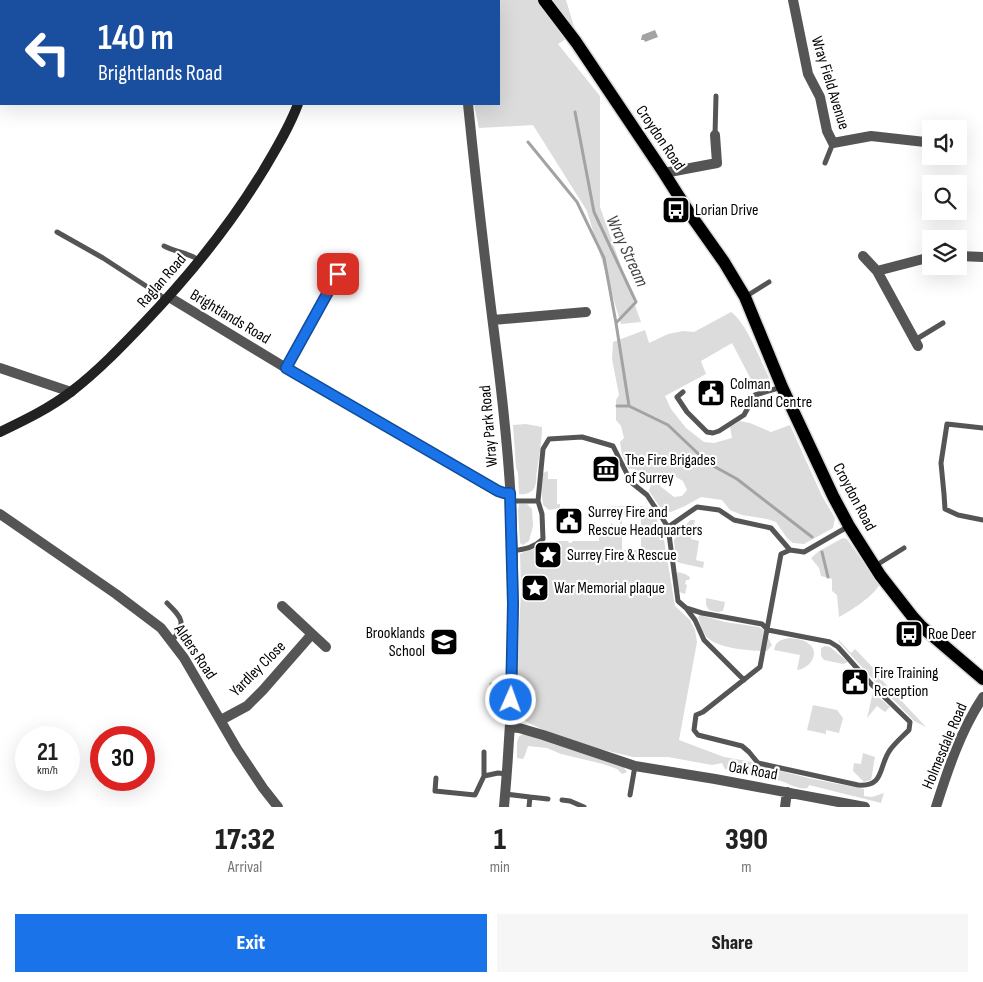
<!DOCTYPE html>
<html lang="en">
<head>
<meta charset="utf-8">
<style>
	body { margin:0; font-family:"Sofia Sans Condensed",sans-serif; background:#f6f6f6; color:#222; height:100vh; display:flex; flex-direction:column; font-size:19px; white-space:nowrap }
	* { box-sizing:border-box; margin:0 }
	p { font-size:16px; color:#767676 }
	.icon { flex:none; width:28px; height:28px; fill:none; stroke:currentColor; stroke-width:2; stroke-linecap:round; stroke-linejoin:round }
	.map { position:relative; height:807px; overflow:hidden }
	.panel { display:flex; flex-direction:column; background:#fff; flex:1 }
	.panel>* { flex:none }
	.top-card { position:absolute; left:0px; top:0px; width:500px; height:105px; box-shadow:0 5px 20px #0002; background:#1a4fa0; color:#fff; overflow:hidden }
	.controls { position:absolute; left:922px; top:120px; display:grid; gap:10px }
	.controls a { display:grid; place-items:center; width:45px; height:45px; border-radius:0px; background:#fff; box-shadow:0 5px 20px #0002; font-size:25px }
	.speed { position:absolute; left:15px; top:726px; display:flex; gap:10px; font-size:25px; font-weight:700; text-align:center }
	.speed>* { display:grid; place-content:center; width:65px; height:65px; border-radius:50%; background:#fff; box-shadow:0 5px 20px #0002; line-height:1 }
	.speed small { font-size:12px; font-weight:400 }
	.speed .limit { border:8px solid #d22; background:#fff; color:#111 }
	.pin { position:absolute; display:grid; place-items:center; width:42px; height:42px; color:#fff; margin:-21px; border-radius:10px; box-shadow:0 2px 8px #0006 }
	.me { position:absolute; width:55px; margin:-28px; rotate:2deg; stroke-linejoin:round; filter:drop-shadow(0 0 4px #0008) }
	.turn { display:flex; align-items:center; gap:18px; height:105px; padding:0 15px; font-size:22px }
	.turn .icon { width:65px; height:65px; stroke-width:2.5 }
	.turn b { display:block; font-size:35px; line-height:42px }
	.eta { display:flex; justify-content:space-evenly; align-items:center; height:85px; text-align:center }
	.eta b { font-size:30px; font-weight:800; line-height:35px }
	.primary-button { display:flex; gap:10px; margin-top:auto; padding:10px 15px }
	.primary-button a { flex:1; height:58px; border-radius:0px; background:#1a73e8; color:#fff; font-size:20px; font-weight:800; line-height:58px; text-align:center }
	.primary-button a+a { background:#f6f6f6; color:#222 }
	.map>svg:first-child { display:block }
	.green { fill:#dcdcdc; fill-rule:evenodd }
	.water { fill:#a3a3a3 }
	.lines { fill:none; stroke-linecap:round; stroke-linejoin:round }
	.stream { stroke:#a3a3a3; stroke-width:3 }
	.primary-casing { stroke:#dbdbdb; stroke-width:15 }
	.lane { stroke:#555; stroke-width:5 }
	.street { stroke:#555; stroke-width:10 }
	.secondary { stroke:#222; stroke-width:10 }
	.primary { stroke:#000; stroke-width:12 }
	.route-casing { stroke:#114b97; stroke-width:12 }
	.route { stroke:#1a73e8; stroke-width:9 }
	.labels { text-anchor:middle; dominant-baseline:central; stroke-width:4.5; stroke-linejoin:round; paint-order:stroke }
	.street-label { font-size:16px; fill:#000; stroke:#fff }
	.poi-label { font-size:16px; fill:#000; stroke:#fff; text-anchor:start }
	.water-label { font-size:18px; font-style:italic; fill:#444; stroke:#fff }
</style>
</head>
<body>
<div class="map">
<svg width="983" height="807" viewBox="0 0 983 807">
	<rect width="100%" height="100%" fill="#fff"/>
	<path class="green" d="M378 0H566L576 33 558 44 600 96V207L641 322 621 324 587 211 533 125 479 128 474 104H499V1H382Z
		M731 312C747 323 763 366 772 384L756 389 732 343 701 361 706 374 665 396 671 409 686 428 704 442 714 443 732 438 730 427 740 421 750 423 771 432 790 425 822 496 835 518 833 528 804 544 793 543 787 538 776 522 767 519 742 515 730 510 722 500 701 497 685 506 671 512 662 510 649 491 651 484 634 469H629L622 455 620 442 624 438 621 426 616 420V400L619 395 612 359 613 342 645 330 649 343 668 334 683 331 694 332ZM671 474 683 481 687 490 682 496 674 497 660 486 661 478Z
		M526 424 542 427C542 442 539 456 537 471 536 475 537 482 535 486 533 493 525 495 519 494L518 473 516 467 513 425Z
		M548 471V479H557V504H560V508L549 510 543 505 541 487 543 473Z
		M519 504H527L532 509 533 526 529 541 523 545 520 543 518 511Z
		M625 506V512H640V506C654 508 658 520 661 533L663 534 675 606 690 620 695 630 697 642 679 740 724 757 747 761 769 768 808 778 864 789V796L872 797 884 793 881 803 809 785 808 788C798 790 790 784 781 781 762 777 744 774 725 769L722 763 712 765 668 757H633L591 747 553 735 527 722 517 714 515 700 521 593 525 591 533 594 535 598H541L548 581 538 577 533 580 530 579 526 589 521 585 520 554C527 550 534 548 542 549L541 561 547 563 548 541H568L569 543H571L573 541H599V534H611V523L622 532V550H641V515H622V525L604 507Z
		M690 520H695L691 539 699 541 696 560 704 562 703 568 680 563 676 561 674 540Z
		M843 538 847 539 879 585C875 595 849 612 839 617L837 595 832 591V579L821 576 819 568 811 558 819 551Z
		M678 572 685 574 690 577 689 580H686L685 584 687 585 685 594 679 592 676 575Z
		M706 598 725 602 723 611 717 612 709 610 706 605Z
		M700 615 725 622 759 627 764 630 772 645 767 651C752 651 716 649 706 636 702 631 700 624 698 617Z
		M789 638C795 639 804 639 809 644 821 653 809 669 797 670L800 655 774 650C776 641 780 640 789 638Z
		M838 639 851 653 855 649 881 676V679L926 727 914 721 870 676 839 642Z
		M825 646 830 647 848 662 843 664 824 660 821 656V648Z
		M873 692 890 707 885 712 877 706 867 718Z
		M813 705 837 710 843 718 839 733 826 730V734L807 730Z
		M524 734 542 738 622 765 627 772 622 774 617 769 603 764 561 754 547 748 528 746 525 755 523 759 517 758V742L519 736Z
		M863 753 875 757C873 765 873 772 871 780L864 782 853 771 854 763 861 764Z"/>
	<path class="water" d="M655 30 658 37 645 42 644 40H641L642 35Z"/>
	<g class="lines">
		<path class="stream" d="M575 112 594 212 636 302 616 323
			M528 142 577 202 604 258 616 323 629 406
			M617 406H629L668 425 708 463 737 479 812 537
			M822 552 828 577"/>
		<defs>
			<path id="primary" d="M544 0 576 42 664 173 690 214 724 262 745 297 782 387 833 496 849 526 880 575 912 616 921 626 983 679"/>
		</defs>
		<use href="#primary" class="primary-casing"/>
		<path class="lane" d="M136 0 137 1
			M715 135 716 96
			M825 163 833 143
			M57 232 103 258 166 299
			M164 246C176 252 188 253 199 260
			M745 297 769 282
			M915 340 943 323
			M683 392 677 397 687 412 707 432 713 433 719 431 744 415 755 395 782 387
			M983 428 947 424 941 463 944 494 945 509 958 515 983 520
			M511 501H538L542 514 543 539C533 548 526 549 512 551
			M538 501 543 449 549 439 582 437 613 446 628 476 632 483 647 495 668 527
			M790 550 771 528 734 520 719 510 697 507 668 527 678 601 686 608 702 613 762 624 768 630 830 642 838 647 873 686 910 722 909 730C903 736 895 743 890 750 878 767 885 787 858 785L758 763 749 752 742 746 698 735 694 730 696 715 703 712 760 667 781 554 790 550 804 552 849 526
			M875 566 904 548
			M167 603C182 618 187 622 172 641
			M686 608 695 620 704 640 744 680
			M492 685 511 686
			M484 776 498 773 507 774
			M436 778 435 791 475 795 484 776V752
			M505 794 530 797 529 807
			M630 795 635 766
			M530 797 548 799
			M562 800 570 801 584 807"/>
		<path class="street" d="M793 0 808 74 820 97 827 131 833 143 871 136 925 142
			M479 1V0
			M468 104C476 183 485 261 495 340 502 394 508 448 511 502 516 603 513 706 504 807
			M664 173 717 163 715 135
			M863 256 877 271
			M959 256 983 257
			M169 297 286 368 497 491 504 493H510
			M493 320 586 312
			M918 346 877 271 931 257
			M0 368 71 392
			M286 368 338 274
			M0 514 116 594 161 628 184 658 237 749 263 788 278 807
			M312 634 326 647
			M221 720 247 706 263 690 312 634 282 606
			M510 727 519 728 543 735 635 766 715 779 865 807
			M785 807 787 792
			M936 807C948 769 961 730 983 697"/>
		<path class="secondary" d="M331 1V0
			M0 432C25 420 50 408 72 391 98 371 121 347 144 323 189 276 229 227 263 171 276 149 289 128 298 104"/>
		<use href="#primary" class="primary"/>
	</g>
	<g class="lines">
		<defs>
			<path id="route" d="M338 274 286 368 498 491 504 493H510L513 604 511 700"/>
		</defs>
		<use href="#route" class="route-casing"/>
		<use href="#route" class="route"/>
	</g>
	<defs>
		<symbol id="bus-square" viewBox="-11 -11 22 22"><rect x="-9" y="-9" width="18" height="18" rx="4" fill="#000" stroke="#fff"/><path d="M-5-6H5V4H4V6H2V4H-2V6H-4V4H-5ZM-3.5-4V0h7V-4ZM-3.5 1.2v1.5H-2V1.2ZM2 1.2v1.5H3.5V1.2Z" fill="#fff"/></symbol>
		<symbol id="civic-square" viewBox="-11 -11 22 22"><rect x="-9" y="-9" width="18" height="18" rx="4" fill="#000" stroke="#fff"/><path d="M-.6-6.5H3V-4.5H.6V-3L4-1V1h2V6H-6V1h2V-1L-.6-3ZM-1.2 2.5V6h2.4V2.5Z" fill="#fff"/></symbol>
		<symbol id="museum-square" viewBox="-11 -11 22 22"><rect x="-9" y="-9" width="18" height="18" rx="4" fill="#000" stroke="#fff"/><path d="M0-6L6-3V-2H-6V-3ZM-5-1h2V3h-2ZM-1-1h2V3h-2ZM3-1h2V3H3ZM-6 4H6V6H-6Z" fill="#fff"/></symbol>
		<symbol id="sight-square" viewBox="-11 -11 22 22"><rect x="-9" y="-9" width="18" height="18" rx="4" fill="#000" stroke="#fff"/><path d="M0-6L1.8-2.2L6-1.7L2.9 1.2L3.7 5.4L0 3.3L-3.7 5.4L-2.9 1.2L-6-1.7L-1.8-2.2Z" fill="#fff"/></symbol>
		<symbol id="school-square" viewBox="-11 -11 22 22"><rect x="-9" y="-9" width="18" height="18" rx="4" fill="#000" stroke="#fff"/><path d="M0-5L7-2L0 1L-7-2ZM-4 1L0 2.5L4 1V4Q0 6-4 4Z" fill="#fff"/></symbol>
	</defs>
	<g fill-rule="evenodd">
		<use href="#bus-square" x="660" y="194" width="32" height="32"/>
		<use href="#civic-square" x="695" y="377" width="32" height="32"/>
		<use href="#museum-square" x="590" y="453" width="32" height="32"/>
		<use href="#civic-square" x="553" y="505" width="32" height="32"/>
		<use href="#sight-square" x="532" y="539" width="32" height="32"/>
		<use href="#sight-square" x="519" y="572" width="32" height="32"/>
		<use href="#bus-square" x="893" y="618" width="32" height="32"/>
		<use href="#school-square" x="428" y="626" width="32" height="32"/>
		<use href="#civic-square" x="839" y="666" width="32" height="32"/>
	</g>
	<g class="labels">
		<g class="street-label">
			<text transform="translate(830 83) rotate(73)">Wray Field Avenue</text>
			<text transform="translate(660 138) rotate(56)">Croydon Road</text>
			<text transform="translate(162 281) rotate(-49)">Raglan Road</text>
			<text transform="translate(230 317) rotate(31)">Brightlands Road</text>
			<text transform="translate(489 426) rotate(-95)">Wray Park Road</text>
			<text transform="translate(854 497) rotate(62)">Croydon Road</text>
			<text transform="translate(195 652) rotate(56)">Alders Road</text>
			<text transform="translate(258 669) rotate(-45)">Yardley Close</text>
			<text transform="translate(945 746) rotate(-67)">Holmesdale Road</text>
			<text transform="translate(753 771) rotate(10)">Oak Road</text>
		</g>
		<g class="poi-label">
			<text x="695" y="210">Lorian Drive</text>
			<text x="730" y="384">Colman<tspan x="730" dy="18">Redland Centre</tspan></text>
			<text x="625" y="460">The Fire Brigades<tspan x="625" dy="18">of Surrey</tspan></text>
			<text x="588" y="512">Surrey Fire and<tspan x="588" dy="18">Rescue Headquarters</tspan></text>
			<text x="567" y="555">Surrey Fire &amp; Rescue</text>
			<text x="554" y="588">War Memorial plaque</text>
			<text x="425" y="633" text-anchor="end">Brooklands<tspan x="425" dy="18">School</tspan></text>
			<text x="928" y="634">Roe Deer</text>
			<text x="874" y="673">Fire Training<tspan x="874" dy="18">Reception</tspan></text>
		</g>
		<g class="water-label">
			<text transform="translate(627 251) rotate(65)">Wray Stream</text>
		</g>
	</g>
</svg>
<div class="controls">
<a><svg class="icon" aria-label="sound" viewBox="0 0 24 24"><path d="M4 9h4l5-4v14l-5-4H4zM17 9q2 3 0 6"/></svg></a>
<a><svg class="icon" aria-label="search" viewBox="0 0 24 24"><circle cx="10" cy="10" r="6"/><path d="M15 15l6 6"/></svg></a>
<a><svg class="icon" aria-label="layers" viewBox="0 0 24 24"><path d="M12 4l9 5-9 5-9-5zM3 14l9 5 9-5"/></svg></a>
</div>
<div class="speed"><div>21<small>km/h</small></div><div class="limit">30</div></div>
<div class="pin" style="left:338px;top:274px;background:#d93025"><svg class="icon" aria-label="arrive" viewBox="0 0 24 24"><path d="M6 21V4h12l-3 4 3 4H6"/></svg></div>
<svg class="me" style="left:511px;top:700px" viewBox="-20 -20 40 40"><circle r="17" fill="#1a73e8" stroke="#fff" stroke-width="3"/><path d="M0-11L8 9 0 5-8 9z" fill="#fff"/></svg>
<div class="top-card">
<div class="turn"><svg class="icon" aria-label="left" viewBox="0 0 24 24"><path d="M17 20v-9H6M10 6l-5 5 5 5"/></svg><div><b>140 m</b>Brightlands Road</div></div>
</div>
</div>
<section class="panel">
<div class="eta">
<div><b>17:32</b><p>Arrival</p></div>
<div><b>1</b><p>min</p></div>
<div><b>390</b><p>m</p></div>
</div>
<div class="primary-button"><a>Exit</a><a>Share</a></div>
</section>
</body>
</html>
